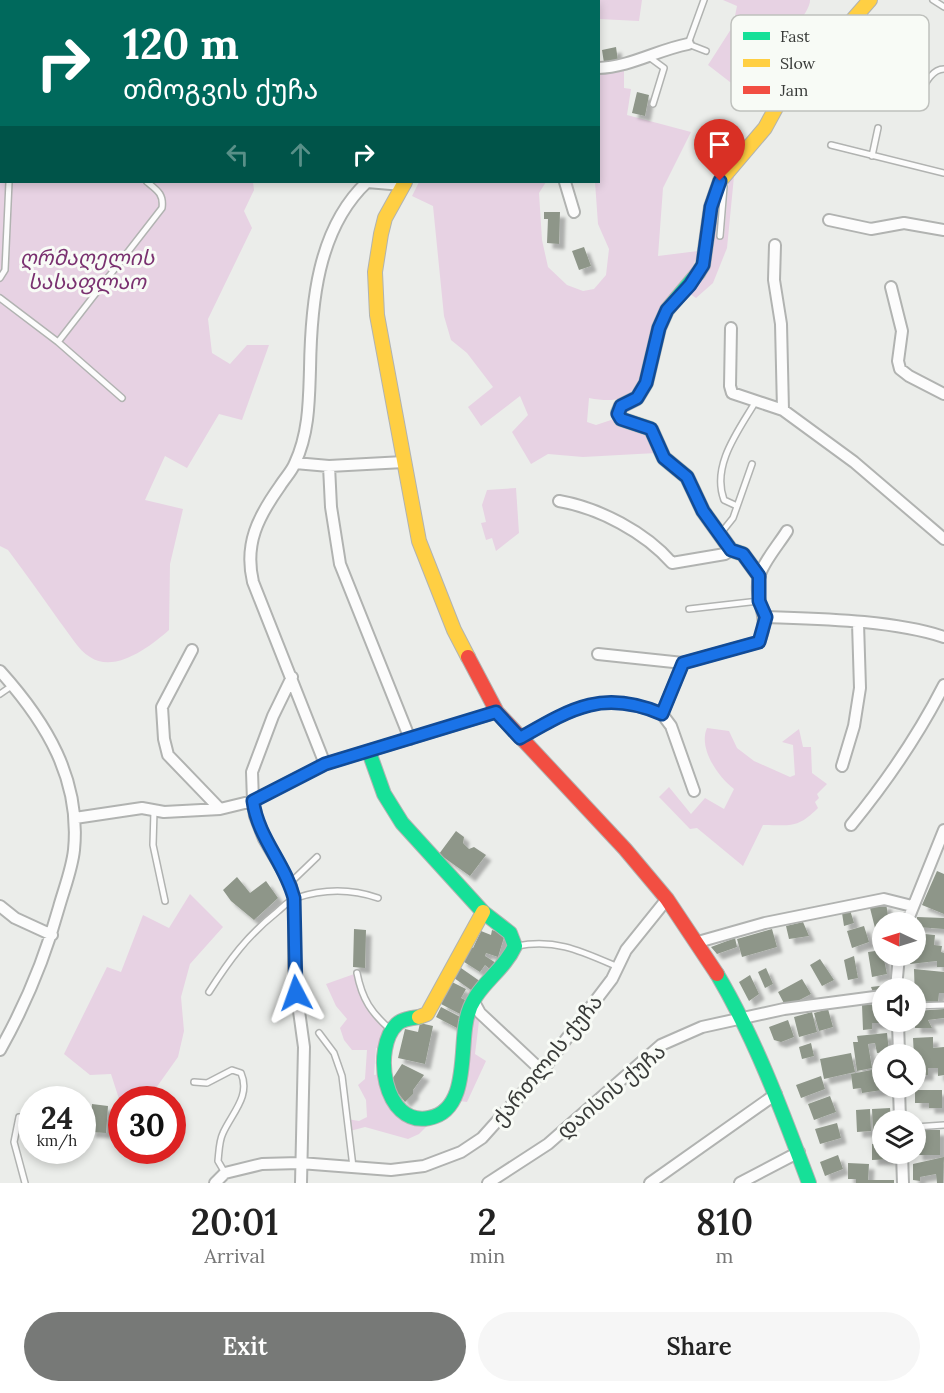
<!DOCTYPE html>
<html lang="en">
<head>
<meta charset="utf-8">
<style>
	body { margin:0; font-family:Lora,"Noto Sans Georgian",serif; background:#f6f6f6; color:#222; height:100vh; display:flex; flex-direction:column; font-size:22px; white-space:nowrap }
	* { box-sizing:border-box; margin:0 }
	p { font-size:20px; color:#767676 }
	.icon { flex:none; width:33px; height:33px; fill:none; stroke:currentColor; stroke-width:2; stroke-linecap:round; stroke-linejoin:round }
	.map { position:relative; height:1183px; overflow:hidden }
	.side { display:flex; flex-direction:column; background:#fff; flex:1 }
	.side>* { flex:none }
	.hud { position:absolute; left:0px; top:0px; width:600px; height:183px; box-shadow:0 3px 9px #0003; background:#00695c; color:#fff; overflow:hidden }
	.needle { width:39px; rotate:274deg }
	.tools { position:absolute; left:872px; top:912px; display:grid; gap:12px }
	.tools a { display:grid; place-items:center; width:54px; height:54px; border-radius:50%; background:#fff; box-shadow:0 3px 9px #0003; font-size:30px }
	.speed { position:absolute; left:18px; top:1086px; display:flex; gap:12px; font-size:30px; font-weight:700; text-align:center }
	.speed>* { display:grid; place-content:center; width:78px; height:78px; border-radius:50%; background:#fff; box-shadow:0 3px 9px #0003; line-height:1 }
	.speed small { font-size:15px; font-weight:400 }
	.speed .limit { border:9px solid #d22; background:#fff; color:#111 }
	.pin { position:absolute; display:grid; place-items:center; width:51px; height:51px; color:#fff; margin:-62px -26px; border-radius:50% 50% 50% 0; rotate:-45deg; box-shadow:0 0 6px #0007 }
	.pin .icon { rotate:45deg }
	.me { position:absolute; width:66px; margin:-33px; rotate:356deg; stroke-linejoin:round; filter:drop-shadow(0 0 4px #0008) }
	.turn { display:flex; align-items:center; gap:21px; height:126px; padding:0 24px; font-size:27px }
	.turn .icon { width:78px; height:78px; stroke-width:2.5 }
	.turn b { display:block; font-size:42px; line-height:51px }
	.lanes { display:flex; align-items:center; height:57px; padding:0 24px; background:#0003; justify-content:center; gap:30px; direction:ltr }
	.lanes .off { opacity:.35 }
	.eta { display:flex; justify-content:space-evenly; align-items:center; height:102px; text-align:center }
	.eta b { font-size:36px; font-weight:600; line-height:42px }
	.primary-button { display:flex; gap:12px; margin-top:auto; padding:12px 24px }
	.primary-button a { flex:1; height:69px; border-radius:36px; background:#777977; color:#fff; font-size:24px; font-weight:600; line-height:69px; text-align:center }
	.primary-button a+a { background:#f6f6f6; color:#222 }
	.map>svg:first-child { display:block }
	.green { fill:#e7d2e3 }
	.building { fill:#8e9689; filter:url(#shadow) }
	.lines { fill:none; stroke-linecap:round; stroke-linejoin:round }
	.lane-casing { stroke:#b1b3b1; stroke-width:8 }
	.street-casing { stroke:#b1b3b1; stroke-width:14 }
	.fast-casing { stroke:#b1b3b1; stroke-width:16 }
	.slow-casing { stroke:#b1b3b1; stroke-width:16 }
	.jam-casing { stroke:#b1b3b1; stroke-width:16 }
	.lane { stroke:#fcfcfc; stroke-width:5 }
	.street { stroke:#fcfcfc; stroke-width:10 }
	.fast { stroke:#16e098; stroke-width:14 }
	.slow { stroke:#ffcf43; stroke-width:14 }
	.jam { stroke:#f24e42; stroke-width:14 }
	.route-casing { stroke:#114b97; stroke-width:15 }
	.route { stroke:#1a73e8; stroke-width:10 }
	.labels { text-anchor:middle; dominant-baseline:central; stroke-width:6; stroke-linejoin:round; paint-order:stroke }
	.park-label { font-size:21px; font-style:italic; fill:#7a3170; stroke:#f8fbf6 }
	.street-label { font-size:21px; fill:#393b39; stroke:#f8fbf6 }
	.key { fill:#f8fbf6; stroke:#bfc1bd; stroke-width:1.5 }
	.key-label { font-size:16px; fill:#393b39 }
</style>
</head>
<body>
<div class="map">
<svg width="944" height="1183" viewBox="0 0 944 1183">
	<defs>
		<filter id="shadow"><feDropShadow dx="5.5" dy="5.5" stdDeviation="1.5" flood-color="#0004"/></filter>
	</defs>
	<rect width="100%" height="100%" fill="#ebedea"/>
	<path class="green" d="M0 0 305 1 2 2V182H253L254 190 244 211 252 228 208 319 212 353 230 364 247 345H269L242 420 219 414 187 468 165 456 145 500 183 509 170 564 169 630C151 646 115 674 90 657 78 650 69 633 60 622 43 598 26 574 8 550L0 546Z
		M317 0H642L639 21 599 19 598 2Z
		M723 0H810C811 17 753 74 739 89L708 65 733 26 737 6Z
		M624 71V88L631 89 627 115 691 132 663 188 658 256 698 251C691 284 673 284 659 311 639 353 658 412 589 398L587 422 596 425 614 419 650 431 656 453 583 457 548 454 531 464 512 432 528 415 520 396 481 426 468 407 493 387 467 353 451 340 444 316 433 206 412 196 419 182H546L539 193 542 240 548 267 567 285 583 291 594 289 606 275 609 249 598 224 595 182H598L599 75Z
		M735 166 727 248 713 283 696 298 690 294 721 190 716 236 724 237 729 176Z
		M516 488 519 533 496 551 492 538 486 540 481 523 486 522 482 505 487 490Z
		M707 728 729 731 737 748 754 761 790 777 795 775 793 745 782 742 799 729 803 747H811L812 773 827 784 817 794 819 798 815 802 818 808C797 829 791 825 763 825L743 866 697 828 690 829 659 797 669 787 691 814 705 798 724 809 734 789C718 777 698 748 707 728Z
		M190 894 223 927 190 964 181 997 184 1031 178 1057 156 1088 141 1099 122 1100 120 1102 111 1074 90 1075 64 1054 107 967 121 972 143 915 169 928Z
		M357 973 362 996 392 1031 388 1048H376L374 1075 387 1073 396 1111 439 1114 419 1134 408 1139 365 1127 350 1131 347 1119 359 1121 367 1117 366 1100 358 1085 365 1079 367 1050H352L344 1040 340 1028 347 1019 336 1006 326 984Z
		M469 1011 480 1013 475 1054 486 1061 467 1102 453 1100Z"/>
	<path class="building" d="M616 47 618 61 604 63 602 50Z
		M637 92 649 95 645 116 632 113Z
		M544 212H560L559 244 547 243 548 219H544Z
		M584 247 591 266 579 270 572 251Z
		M456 831 464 837 463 843 469 849 474 847 486 855 470 876 439 854Z
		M937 871 944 874V914L922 905Z
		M237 877 250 893 266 881 278 898 254 920 231 901 223 890Z
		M886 903 889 922H882V926L875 928 870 908Z
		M850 910 854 923 844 926 842 913Z
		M917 917 944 918V929L917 927Z
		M803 922 809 936 789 939 786 926Z
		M864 926 869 942 852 948 847 931Z
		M354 929 366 930 365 968 353 967Z
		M772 929 777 947 742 957 737 939Z
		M492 930 505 934 498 957 486 953 485 956 496 963 491 970 485 965 480 972 461 960 470 946 473 948 481 931 491 935Z
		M915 933 935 935 934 945 942 946 941 952 944 953V967H937V961L910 964V956H915V944H923L915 943Z
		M735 938 737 947 717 954 711 947Z
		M882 950 887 974 872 977 868 952Z
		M854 956 858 978 848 980 844 960Z
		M820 959 834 980 822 986 810 965Z
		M461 968 481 982 474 992 454 978Z
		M766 968 773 984 765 988 758 972Z
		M914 969 944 972V993H939L938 1002 915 1001Z
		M750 975 759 994 749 1001 739 982Z
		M802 979 811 994 786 1007 778 992Z
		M452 982 466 989 461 998 471 1003 464 1016 441 1004Z
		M887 985V988H882V993L874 995 871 987Z
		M882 1004V1023H872V1029L863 1030 862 1005Z
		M441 1007 464 1019 459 1029 436 1017Z
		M828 1009 833 1027 819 1031 814 1013Z
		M944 1009V1018L928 1020 932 1028H915V1011Z
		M812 1012 817 1032 799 1037 794 1017Z
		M788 1020 794 1037 781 1042 774 1040 769 1027Z
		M420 1023 433 1026 425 1064 398 1058 405 1029 418 1032Z
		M887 1033 889 1052 877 1053 875 1043 868 1044 872 1068 857 1071 853 1042H858L857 1036Z
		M933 1037V1048L944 1047V1075L938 1076V1068H928V1075H915L913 1038Z
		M811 1043 814 1056 802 1059 799 1047Z
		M851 1053 855 1072 824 1079 820 1059Z
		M402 1064 424 1075 413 1090V1094L405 1102 399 1094 391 1098 389 1084Z
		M882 1068V1088L889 1089 862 1093 861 1088 853 1089 851 1074Z
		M821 1076 825 1089 801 1098 796 1085Z
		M915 1090H942V1108H929V1103H915Z
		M830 1096 836 1112 814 1120 808 1104Z
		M92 1104 108 1106 106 1133 90 1132Z
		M890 1108 891 1120H882V1132H873L872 1109Z
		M870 1109 871 1131 857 1132 856 1110Z
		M837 1123 841 1138 820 1144 815 1129Z
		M917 1130H940V1155H917Z
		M872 1144H882V1154H893V1159L872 1160Z
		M838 1155 843 1169 825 1176 820 1162Z
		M944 1157 943 1183H937L936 1174 920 1177V1181L913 1180V1164Z
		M848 1163 869 1164 868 1180H894V1183H856V1179H848Z"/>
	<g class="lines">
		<defs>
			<path id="lane" d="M704 0 688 44 706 51
				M933 0 944 7
				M115 2 117 0
				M223 2 225 0
				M862 13 879 36
				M649 57 664 68 653 104
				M917 99C923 89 930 69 944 69
				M831 145 944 173
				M872 156 878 128
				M720 236 724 187
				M0 278 5 270 9 182
				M0 298 58 342 122 398
				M58 342 162 208C164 194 157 190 147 182
				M737 506 724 500C711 465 739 430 756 401
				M721 533 733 518 752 464
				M689 609 759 601
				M0 694 13 685
				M154 811 153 845 165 901
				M290 883 317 857
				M517 946C556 938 583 952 618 967
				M357 973C362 999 371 1013 392 1031
				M209 992C230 959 247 936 277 912 283 907 289 900 296 898 323 889 352 889 378 898
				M915 1006 944 1005
				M319 1033 334 1053 342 1076 353 1167
				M194 1082 207 1083 232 1070 241 1073C251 1096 232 1113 223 1133 219 1141 219 1152 218 1161L225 1173
				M19 1117 14 1142 25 1183
				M915 1127 944 1125"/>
			<path id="street" d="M598 68C630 67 657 50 688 44
				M565 182 574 212
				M829 220 871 229 904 223 944 230
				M775 245 774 280 781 324 783 410
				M891 287 902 331 898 361 900 369 909 376 944 394
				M731 328 730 386 732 393 783 410 854 462 944 539
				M295 463 329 466 404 462
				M329 466 331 507 340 564 410 739
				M559 501C599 508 645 532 672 563L725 554 731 550
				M766 617C821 619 892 620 944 637
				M192 650 162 707 164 739 168 755 220 809
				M598 654 683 663
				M0 671C46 722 81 779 74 850 72 869 64 889 59 907 45 958 26 1004 0 1050
				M292 677 273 716 252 772 253 801 255 816 264 839 290 883 294 898V975L304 1047 301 1183
				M520 738C572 708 603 689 662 714
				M325 764 253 582C244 544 258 517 280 486 285 478 292 471 295 463 309 433 309 401 310 369 311 305 317 229 367 182L403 185
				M842 766 854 726 860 688 858 623
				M694 791 671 726 662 714 683 663 759 642C772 614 753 602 759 577 763 562 779 544 787 531
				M75 818 142 808 164 812 220 809 253 801 325 764 497 712
				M851 825C887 781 918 736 944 685
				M0 906 15 918 52 935
				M907 922 944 830
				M698 942 765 923 884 899 912 906
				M896 988 899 956
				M474 1002 480 1013 542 1071
				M898 1022 899 1054
				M899 1088 900 1120
				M902 1154 903 1183
				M215 1183 225 1173 262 1164 300 1163 391 1170 424 1166 461 1152 482 1138 542 1071 612 979 626 950 667 899
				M488 1183 548 1144 661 1045 702 1027 784 1009 882 996
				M650 1183 776 1094
				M740 1183 799 1152"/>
			<path id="fast" d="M698 273 667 310 659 328 646 383 637 398 621 406 618 413 621 419 651 429 664 458 687 477 703 511 731 550 743 554 759 576
				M369 752 384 794 402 823 483 912 510 933 515 946C501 976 472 986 466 1022 460 1050 469 1111 429 1118 383 1127 372 1047 397 1024 402 1019 412 1018 419 1017
				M717 974C756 1040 782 1111 809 1183"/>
			<path id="slow" d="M405 182 385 218 381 234 375 272 377 315 419 541 454 630 468 657
				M698 273 703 265 711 207 720 181 765 128 796 71 817 45 848 25 870 0
				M419 1017 427 1014 483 912"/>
			<path id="jam" d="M296 0 305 2
				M468 657 497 712 625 849 667 899 717 974"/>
		</defs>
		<use href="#lane" class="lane-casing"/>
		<use href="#street" class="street-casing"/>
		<use href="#fast" class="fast-casing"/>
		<use href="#slow" class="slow-casing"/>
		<use href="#jam" class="jam-casing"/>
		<use href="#lane" class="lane"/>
		<use href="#street" class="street"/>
		<use href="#fast" class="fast"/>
		<use href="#slow" class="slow"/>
		<use href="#jam" class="jam"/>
	</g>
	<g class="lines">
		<defs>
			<path id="route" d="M296 993 294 898C285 863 258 838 253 801L325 764 496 712 520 738C572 708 603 689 662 714L683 663 759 642 766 617 759 601V576L743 554 731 550 703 511 687 477 664 458 651 429 621 419 618 414 621 406 637 398 646 383 659 328 667 310 690 285 703 265 711 207 720 181"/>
		</defs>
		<use href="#route" class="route-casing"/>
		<use href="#route" class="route"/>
	</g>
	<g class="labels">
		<g class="park-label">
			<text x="87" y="257">ღრმაღელის<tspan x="87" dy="24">სასაფლაო</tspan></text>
		</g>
		<g class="street-label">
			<text transform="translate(547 1060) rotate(-51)">ქართლის ქუჩა</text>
			<text transform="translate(611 1091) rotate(-40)">დაისის ქუჩა</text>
		</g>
	</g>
	<rect x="731" y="15" width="198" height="96" rx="9" class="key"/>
	<rect x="743" y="32" width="27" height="8" fill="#16e098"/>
	<rect x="743" y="59" width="27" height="8" fill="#ffcf43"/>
	<rect x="743" y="86" width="27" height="8" fill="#f24e42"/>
	<g class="key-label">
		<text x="780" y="42">Fast</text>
		<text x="780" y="69">Slow</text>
		<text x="780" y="96">Jam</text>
	</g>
</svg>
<div class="tools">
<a><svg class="needle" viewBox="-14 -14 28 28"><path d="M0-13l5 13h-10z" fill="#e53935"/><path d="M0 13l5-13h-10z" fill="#767676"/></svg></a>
<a><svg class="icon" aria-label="sound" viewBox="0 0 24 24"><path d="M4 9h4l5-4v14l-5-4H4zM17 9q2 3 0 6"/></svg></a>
<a><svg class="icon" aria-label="search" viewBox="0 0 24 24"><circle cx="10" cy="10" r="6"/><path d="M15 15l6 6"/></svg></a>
<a><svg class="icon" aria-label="layers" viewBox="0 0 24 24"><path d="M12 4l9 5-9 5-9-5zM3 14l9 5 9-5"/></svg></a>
</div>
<div class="speed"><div>24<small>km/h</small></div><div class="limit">30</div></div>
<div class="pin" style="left:720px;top:181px;background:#d93025"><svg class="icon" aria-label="arrive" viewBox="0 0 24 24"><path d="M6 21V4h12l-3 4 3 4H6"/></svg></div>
<svg class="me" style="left:296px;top:993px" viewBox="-20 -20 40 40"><path d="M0-17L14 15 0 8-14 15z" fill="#1a73e8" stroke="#fff" stroke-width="4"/></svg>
<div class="hud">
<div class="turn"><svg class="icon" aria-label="right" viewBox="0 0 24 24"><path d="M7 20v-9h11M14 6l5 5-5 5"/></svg><div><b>120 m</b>თმოგვის ქუჩა</div></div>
<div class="lanes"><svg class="icon off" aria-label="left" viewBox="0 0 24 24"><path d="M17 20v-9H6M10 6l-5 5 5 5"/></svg><svg class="icon off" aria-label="ahead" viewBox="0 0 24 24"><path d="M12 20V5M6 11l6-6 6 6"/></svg><svg class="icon" aria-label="right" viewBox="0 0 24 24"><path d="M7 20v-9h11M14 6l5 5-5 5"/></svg></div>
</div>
</div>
<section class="side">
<div class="eta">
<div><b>20:01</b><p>Arrival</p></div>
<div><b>2</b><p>min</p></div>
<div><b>810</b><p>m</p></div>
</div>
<div class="primary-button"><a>Exit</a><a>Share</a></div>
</section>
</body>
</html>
